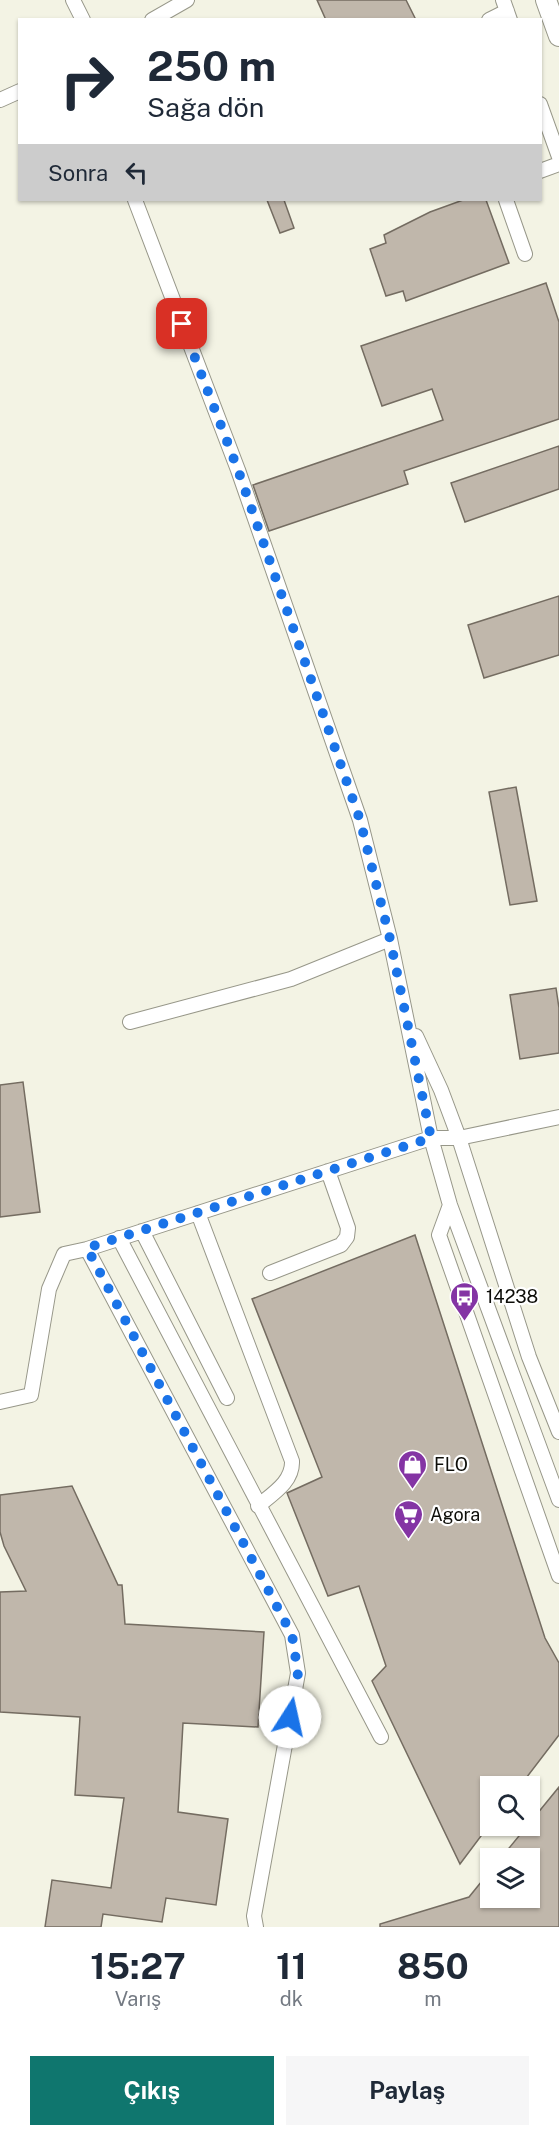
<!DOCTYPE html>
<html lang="tr">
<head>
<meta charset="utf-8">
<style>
	body { margin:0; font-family:"Public Sans",sans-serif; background:#f6f6f7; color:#1f2937; height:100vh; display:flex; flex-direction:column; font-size:22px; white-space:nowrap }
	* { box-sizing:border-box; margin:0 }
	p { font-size:20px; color:#747a83 }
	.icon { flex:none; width:33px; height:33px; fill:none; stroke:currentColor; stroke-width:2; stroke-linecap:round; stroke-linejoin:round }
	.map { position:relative; height:1927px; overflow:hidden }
	.sheet { display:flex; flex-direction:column; background:#fff; flex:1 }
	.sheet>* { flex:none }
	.guide { position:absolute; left:18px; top:18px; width:524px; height:183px; border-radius:0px; box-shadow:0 2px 4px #0004; background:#fff; color:#1f2937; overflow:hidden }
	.buttons { position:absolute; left:480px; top:1776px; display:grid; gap:12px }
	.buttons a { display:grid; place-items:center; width:60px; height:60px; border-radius:0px; background:#fff; box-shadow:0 2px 4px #0004; font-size:30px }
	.pin { position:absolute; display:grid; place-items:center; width:51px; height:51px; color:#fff; margin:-26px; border-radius:12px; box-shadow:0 3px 9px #0006 }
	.me { position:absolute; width:66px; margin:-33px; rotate:10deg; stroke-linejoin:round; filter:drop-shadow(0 0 4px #0008) }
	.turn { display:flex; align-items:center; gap:21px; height:126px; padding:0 30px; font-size:27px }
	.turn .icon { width:78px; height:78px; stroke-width:2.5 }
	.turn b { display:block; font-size:42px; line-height:51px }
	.then { display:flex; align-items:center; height:57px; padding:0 30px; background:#0003; gap:12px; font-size:22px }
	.eta { display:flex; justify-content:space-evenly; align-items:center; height:102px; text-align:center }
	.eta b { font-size:36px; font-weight:700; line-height:42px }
	.primary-button { display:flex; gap:12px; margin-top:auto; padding:12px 30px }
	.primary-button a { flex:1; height:69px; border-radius:0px; background:#0f766e; color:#fff; font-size:24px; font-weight:700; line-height:69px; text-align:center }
	.primary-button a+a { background:#f6f6f7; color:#1f2937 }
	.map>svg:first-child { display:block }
	.building { fill:#c0b7ab; stroke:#746c61; stroke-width:1.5 }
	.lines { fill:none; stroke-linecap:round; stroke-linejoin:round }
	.minor-casing { stroke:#979789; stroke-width:16 }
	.highway-casing { stroke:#979789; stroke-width:22 }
	.minor { stroke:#fff; stroke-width:14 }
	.highway { stroke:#fff; stroke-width:20 }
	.route { stroke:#1a73e8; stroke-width:10; stroke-dasharray:0 18 }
	.labels { text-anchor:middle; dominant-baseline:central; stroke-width:4.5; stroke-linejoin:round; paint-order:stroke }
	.poi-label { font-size:18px; fill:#0d0d08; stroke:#fff; text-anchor:start }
</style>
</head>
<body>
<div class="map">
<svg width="559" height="1927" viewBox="0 0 559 1927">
	<rect width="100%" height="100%" fill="#f3f3e4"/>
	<path class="building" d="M317 0H406L416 20H326Z
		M267 200H284L294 228 280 233Z
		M463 200H486L509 263 406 301 403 291 386 296 370 249 386 243 384 235 430 212Z
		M546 283 559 322V419L404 471 408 484 269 531 253 485 443 420 432 389 382 406 361 346Z
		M559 446V489L465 522 451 483Z
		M559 596V655L484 678 468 625Z
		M516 787 537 901 510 905 489 792Z
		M556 988 559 1008V1053L520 1059 510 995Z
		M23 1082 40 1212 0 1217V1085Z
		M415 1235 545 1638 559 1663V1735L520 1786H490V1824L460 1864 372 1681 386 1666 359 1586 328 1596 287 1493 322 1477 252 1299Z
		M72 1486 118 1585H122L125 1624 264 1632 258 1727 183 1723 178 1812 228 1819 216 1905 166 1898 162 1922 103 1914 101 1927H45L52 1880 111 1888 124 1798 75 1795 80 1717 0 1712V1592L26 1591 4 1546 0 1532V1495Z
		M559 1787V1927H380V1924L469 1897 490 1871V1898H530V1858H501Z"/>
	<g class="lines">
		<defs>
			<path id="minor" d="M73 0 83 20
				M503 0 510 20
				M152 20 187 0
				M489 20 507 11
				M0 100 20 91
				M540 104 559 157
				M540 171 559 164
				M135 200 238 470 360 820 390 939 431 1138 450 1205 559 1500
				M506 200 525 254
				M130 1022 291 979 390 939
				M416 1036 441 1090 459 1138 529 1357 559 1432
				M450 1205 439 1235 559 1576
				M198 1213 292 1461C293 1482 272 1494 258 1506
				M142 1231 227 1398
				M119 1238 381 1737
				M87 1249 292 1635 298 1673 254 1916 256 1927
				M270 1273 341 1245 347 1237 348 1228 328 1171
				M0 1402 31 1395 49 1289 64 1254 87 1249 431 1138H459L559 1117"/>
			<path id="highway" d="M546 0 559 36"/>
		</defs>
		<use href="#minor" class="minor-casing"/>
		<use href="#highway" class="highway-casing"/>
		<use href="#minor" class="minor"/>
		<use href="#highway" class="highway"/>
	</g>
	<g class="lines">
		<path class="route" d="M182 324 238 470 360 820 390 939 431 1138 87 1248 292 1635 298 1673 290 1717"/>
	</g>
	<defs>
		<symbol id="bus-pin" viewBox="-11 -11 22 30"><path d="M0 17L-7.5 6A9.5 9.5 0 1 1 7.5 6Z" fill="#8434a4" stroke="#fff"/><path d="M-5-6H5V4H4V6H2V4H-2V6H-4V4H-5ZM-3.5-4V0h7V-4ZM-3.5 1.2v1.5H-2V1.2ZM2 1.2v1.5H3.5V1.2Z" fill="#fff"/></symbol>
		<symbol id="shop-pin" viewBox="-11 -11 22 30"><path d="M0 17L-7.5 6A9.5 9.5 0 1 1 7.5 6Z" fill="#8434a4" stroke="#fff"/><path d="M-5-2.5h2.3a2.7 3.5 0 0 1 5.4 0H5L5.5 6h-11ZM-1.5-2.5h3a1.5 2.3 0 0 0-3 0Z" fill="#fff"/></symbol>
		<symbol id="supermarket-pin" viewBox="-11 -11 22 30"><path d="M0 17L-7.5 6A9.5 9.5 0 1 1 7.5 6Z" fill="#8434a4" stroke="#fff"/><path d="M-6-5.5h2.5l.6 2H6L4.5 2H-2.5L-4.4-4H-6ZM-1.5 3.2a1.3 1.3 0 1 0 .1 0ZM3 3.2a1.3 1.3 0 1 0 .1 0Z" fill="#fff"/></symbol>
	</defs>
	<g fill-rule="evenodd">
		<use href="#bus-pin" x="448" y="1280" width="33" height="45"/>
		<use href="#shop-pin" x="396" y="1448" width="33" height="45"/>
		<use href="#supermarket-pin" x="392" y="1498" width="33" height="45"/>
	</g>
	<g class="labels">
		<g class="poi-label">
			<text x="486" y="1296">14238</text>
			<text x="434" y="1464">FLO</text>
			<text x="430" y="1514">Agora</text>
		</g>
	</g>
</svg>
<div class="buttons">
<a><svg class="icon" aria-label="search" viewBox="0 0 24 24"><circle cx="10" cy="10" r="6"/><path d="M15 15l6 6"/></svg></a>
<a><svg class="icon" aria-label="layers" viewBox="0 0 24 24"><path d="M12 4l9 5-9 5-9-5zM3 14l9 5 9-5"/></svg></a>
</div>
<div class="pin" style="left:182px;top:324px;background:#d93025"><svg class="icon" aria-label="arrive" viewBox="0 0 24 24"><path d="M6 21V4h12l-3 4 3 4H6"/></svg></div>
<svg class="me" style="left:290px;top:1717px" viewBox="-20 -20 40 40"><circle r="19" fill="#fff"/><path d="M0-13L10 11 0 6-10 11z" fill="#1a73e8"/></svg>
<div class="guide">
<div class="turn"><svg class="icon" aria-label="right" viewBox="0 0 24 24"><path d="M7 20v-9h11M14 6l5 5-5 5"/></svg><div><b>250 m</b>Sağa dön</div></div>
<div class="then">Sonra<svg class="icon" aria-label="left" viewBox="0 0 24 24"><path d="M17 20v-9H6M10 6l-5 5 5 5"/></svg></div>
</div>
</div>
<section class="sheet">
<div class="eta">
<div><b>15:27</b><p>Varış</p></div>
<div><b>11</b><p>dk</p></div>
<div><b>850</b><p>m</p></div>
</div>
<div class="primary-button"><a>Çıkış</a><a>Paylaş</a></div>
</section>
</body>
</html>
